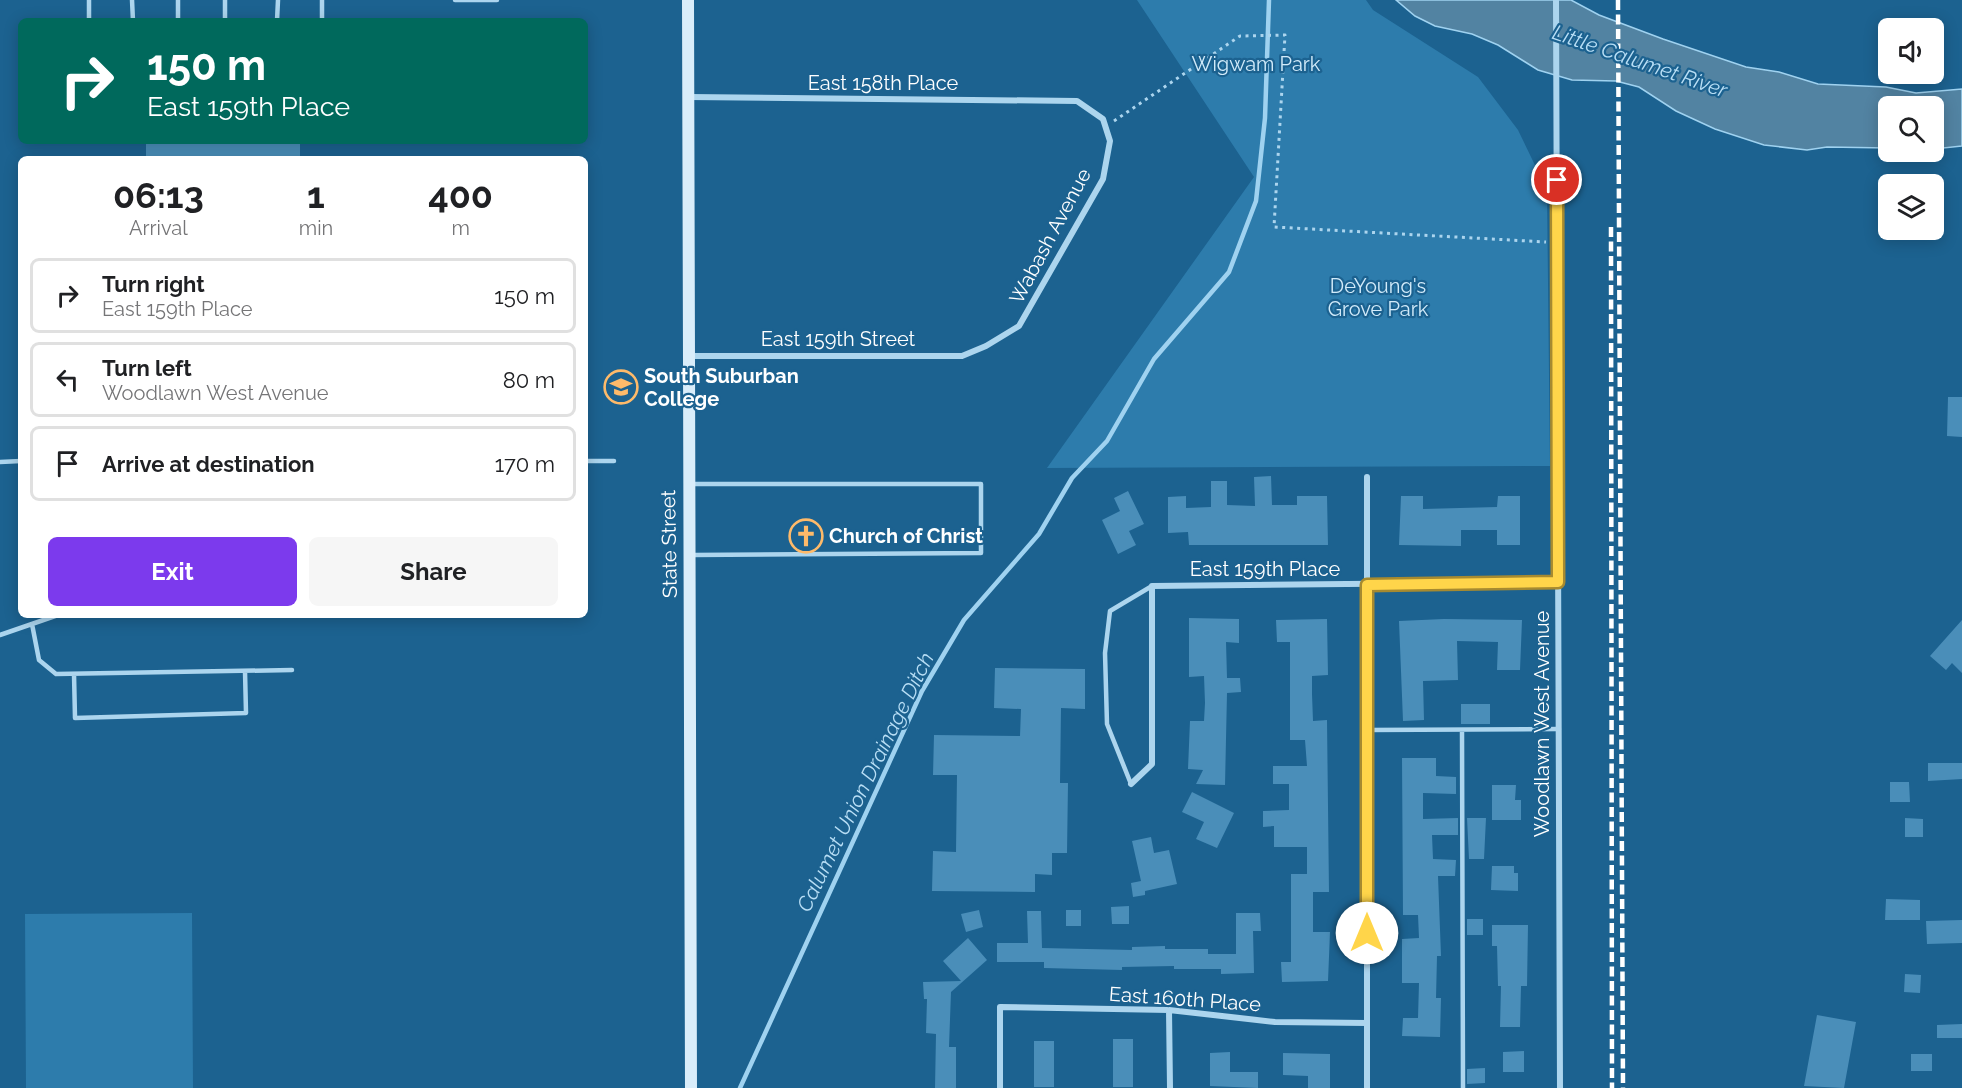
<!DOCTYPE html>
<html lang="en">
<head>
<meta charset="utf-8">
<style>
	body { margin:0; font-family:Raleway,sans-serif; background:#f6f6f6; color:#202124; height:100vh; display:flex; flex-direction:column; font-size:22px; white-space:nowrap }
	* { box-sizing:border-box; margin:0 }
	p { font-size:20px; color:#757577 }
	.icon { flex:none; width:33px; height:33px; fill:none; stroke:currentColor; stroke-width:2; stroke-linecap:round; stroke-linejoin:round }
	.map { position:relative; flex:1; overflow:hidden }
	.side { position:absolute; left:18px; top:156px; width:570px; height:462px; display:flex; flex-direction:column; background:#fff; border-radius:9px; box-shadow:0 3px 15px #0003 }
	.side>* { flex:none }
	.top-card { position:absolute; left:18px; top:18px; width:570px; height:126px; border-radius:9px; box-shadow:0 3px 15px #0003; background:#00695c; color:#fff; overflow:hidden }
	.fabs { position:absolute; left:1878px; top:18px; display:grid; gap:12px }
	.fabs a { display:grid; place-items:center; width:66px; height:66px; border-radius:9px; background:#fff; box-shadow:0 3px 15px #0003; font-size:30px }
	.pin { position:absolute; display:grid; place-items:center; width:51px; height:51px; color:#fff; margin:-26px; border:3px solid #fff; border-radius:50%; box-shadow:0 2px 6px #0007 }
	.me { position:absolute; width:66px; margin:-33px; rotate:0deg; stroke-linejoin:round; filter:drop-shadow(0 0 4px #0008) }
	.turn { display:flex; align-items:center; gap:21px; height:126px; padding:0 30px; font-size:27px }
	.turn .icon { width:78px; height:78px; stroke-width:2.5 }
	.turn b { display:block; font-size:42px; line-height:51px }
	.eta { display:flex; justify-content:space-evenly; align-items:center; height:102px; text-align:center }
	.eta b { font-size:36px; font-weight:700; line-height:42px }
	.cta { display:flex; gap:12px; margin-top:auto; padding:12px 30px }
	.cta a { flex:1; height:69px; border-radius:9px; background:#7c3aed; color:#fff; font-size:24px; font-weight:700; line-height:69px; text-align:center }
	.cta a+a { background:#f6f6f6; color:#202124 }
	ul { padding:0; list-style:none }
	li { display:flex; align-items:center; gap:18px; height:75px; margin:0 12px 9px; padding:0 18px; border:3px solid #e0e0e0; border-radius:9px }
	li div { flex:1 }
	li b { display:block; font-size:22px }
	li em { font-style:normal }
	.map>svg:first-child { display:block }
	.green { fill:#2d7cac }
	.water { fill:#5283a2; stroke:#9fd2f0; stroke-width:1.5 }
	.lines { fill:none; stroke-linecap:round; stroke-linejoin:round }
	.stream { stroke:#9fd2f0; stroke-width:4.5 }
	.building { fill:#4a8eb9 }
	.path { stroke:#acd5ee; stroke-width:3; stroke-dasharray:3 4.5; stroke-linecap:butt }
	.lane { stroke:#acd5ee; stroke-width:4.5 }
	.street { stroke:#acd5ee; stroke-width:6 }
	.secondary { stroke:#d9edfa; stroke-width:12 }
	.rail { stroke:#fff; stroke-width:4.5; stroke-dasharray:10 4.5; stroke-linecap:butt }
	.route-casing { stroke:#a68a30; stroke-width:15 }
	.route { stroke:#ffd54a; stroke-width:10 }
	.labels { text-anchor:middle; dominant-baseline:central; stroke-width:4.5; stroke-linejoin:round; paint-order:stroke }
	.park-label { font-size:20px; fill:#d2ebfa; stroke:#1c6290 }
	.street-label { font-size:20px; fill:#fff; stroke:#1c6290 }
	.poi-label { font-size:20px; font-weight:bold; fill:#fff; stroke:#1c6290; text-anchor:start }
	.water-label { font-size:21px; font-style:italic; fill:#b8def5; stroke:#1c6290 }
</style>
</head>
<body>
<div class="map">
<svg width="1962" height="1088" viewBox="0 0 1962 1088">
	<rect width="100%" height="100%" fill="#1c6290"/>
	<path class="green" d="M1137 0H1366L1373 10 1478 77 1518 130 1547 190 1550 466 1047 468 1254 177Z
		M192 913 193 1088H26L25 914Z"/>
	<path class="water" d="M1396 0H1571L1599 15 1663 39 1746 67 1779 72 1818 84 1886 87 1916 93 1962 89V146L1934 149V106H1888V148L1827 147 1807 150 1764 145 1715 129 1676 111 1639 87 1616 81 1572 80 1538 70 1498 45 1472 34 1435 26 1415 16Z"/>
	<g class="lines">
		<path class="stream" d="M740 1088 922 691 964 620 1039 534 1072 478 1107 441 1154 359 1229 272 1256 201 1265 118 1269 0"/>
	</g>
	<path class="building" d="M146 141H300V159H146Z
		M1948 397H1962V437L1947 436Z
		M1271 476 1272 505H1297V496H1327L1328 545H1189L1188 532 1168 533V497L1186 496V508L1211 507V481H1227V505L1255 506 1254 477Z
		M1128 491 1144 524 1129 531 1136 545 1118 554 1102 520 1120 511 1114 498Z
		M1401 496H1423V509L1497 507 1498 496H1520V545H1497V530H1461V546L1399 545Z
		M1189 618 1239 619V643L1226 642 1227 678H1240L1241 692 1227 693 1225 785 1196 784 1203 770 1188 769 1190 721H1204L1205 703 1204 676 1189 677Z
		M1327 619 1328 675 1312 676V694L1313 721 1327 720 1329 892H1313V932H1330L1328 981 1282 982 1281 962H1291V874H1307V847H1274V826L1263 827V811L1289 810V784H1273V766H1307L1305 740H1290V642H1277L1276 620Z
		M1444 619 1522 620 1520 670H1497L1498 642 1457 641 1458 680 1423 681 1424 720 1403 721 1399 621Z
		M1962 620V673L1952 663 1946 670 1930 656Z
		M995 668 1085 669V709L1061 708 1060 783H1068L1067 853H1052V875L1035 874V892L932 891 933 851 956 852 957 775H933L934 735 1020 736 1021 709 994 708Z
		M1461 704H1490V724H1461Z
		M1402 758H1436V776L1456 777V794L1423 793V819L1458 818V835H1432L1433 859 1456 860 1455 876H1438L1441 956H1437L1436 998H1441L1440 1037 1402 1036 1403 1018H1418L1419 983H1402V939L1419 938 1418 915H1403Z
		M1928 763H1962V779L1928 781Z
		M1890 782H1909L1910 802H1890Z
		M1492 785H1516L1515 800H1521V820H1492Z
		M1192 792 1234 813 1217 848 1196 839 1204 822 1182 812Z
		M1467 818H1486L1484 859H1469Z
		M1905 818 1923 819V837H1905Z
		M1151 837 1154 853 1169 850 1177 884 1145 891V895L1133 897 1131 883 1141 881 1132 841Z
		M1492 866H1514V873H1518V891L1491 890Z
		M1886 899 1920 900V920H1885Z
		M1129 906V924H1112L1111 907Z
		M979 910 983 927 966 932 961 914Z
		M1066 910H1081V926H1066Z
		M1027 911H1041L1042 948 1132 950V947L1165 946V949H1208V954H1236V913H1260L1261 931H1253L1254 973 1221 974V969H1174V966L1122 967V970L1044 968V962H997V943H1028Z
		M1467 919H1483V935H1467Z
		M1962 920V943L1927 944 1926 921Z
		M1492 925H1528L1527 986H1521L1520 1027H1500L1501 986H1498L1497 946H1492Z
		M968 938 987 960 951 992 949 1047H956V1088H935L936 1034 926 1033 927 999H924L923 982 961 981 943 961Z
		M1905 974 1921 975 1920 993 1904 992Z
		M1817 1015 1856 1022 1844 1088 1804 1086Z
		M1962 1024V1038H1937V1025Z
		M1113 1039H1133V1087H1113Z
		M1034 1041H1054V1087H1034Z
		M1524 1051V1072H1503V1052Z
		M1230 1052V1072H1258V1088L1210 1086V1053Z
		M1283 1053 1330 1054V1088H1308V1076L1283 1075Z
		M1911 1054H1932V1071H1911Z
		M1485 1068V1083L1467 1084V1069Z"/>
	<g class="lines">
		<path class="path" d="M1114 121 1240 36 1285 35 1274 227 1546 242"/>
		<path class="lane" d="M89 0V21
			M132 0 133 21
			M178 0V21
			M322 0V21
			M455 0H497
			M225 21V0
			M277 21 278 0
			M585 461H614
			M0 462 21 461
			M691 484H981V553L692 555
			M32 624 39 660 56 674 292 670
			M0 635 58 615
			M74 674 75 718 246 713 245 671
			M1367 730 1559 729
			M1462 730 1463 1088
			M1131 784 1107 724 1105 653 1110 611 1152 586"/>
		<path class="street" d="M1556 0 1560 1088
			M688 356H962L986 346 1019 326 1103 179 1110 141 1103 119 1077 101 689 97
			M1367 477V1088
			M1131 784 1152 764V586L1558 582
			M1169 1010 1170 1088
			M1000 1088V1007L1169 1010 1275 1022 1367 1023"/>
		<path class="secondary" d="M688 0 691 1088"/>
		<path class="rail" d="M1618 0 1623 1088
			M1611 227 1612 1088"/>
	</g>
	<g class="lines">
		<defs>
			<path id="route" d="M1367 933V585L1558 582 1557 180"/>
		</defs>
		<use href="#route" class="route-casing"/>
		<use href="#route" class="route"/>
	</g>
	<defs>
		<symbol id="university-ring" viewBox="-11 -11 22 22"><circle r="9.5" fill="#1c6290" stroke="#feba6a" stroke-width="1.5"/><path d="M0-5L7-2L0 1L-7-2ZM-4 1L0 2.5L4 1V4Q0 6-4 4Z" fill="#feba6a"/></symbol>
		<symbol id="church-ring" viewBox="-11 -11 22 22"><circle r="9.5" fill="#1c6290" stroke="#feba6a" stroke-width="1.5"/><path d="M-1.2-6h2.4v3.5h3.3v2.4h-3.3V6h-2.4V-.1h-3.3v-2.4h3.3Z" fill="#feba6a"/></symbol>
	</defs>
	<g fill-rule="evenodd">
		<use href="#university-ring" x="602" y="368" width="38" height="38"/>
		<use href="#church-ring" x="787" y="517" width="38" height="38"/>
	</g>
	<g class="labels">
		<g class="park-label">
			<text x="1256" y="64">Wigwam Park</text>
			<text x="1378" y="286">DeYoung's<tspan x="1378" dy="23">Grove Park</tspan></text>
		</g>
		<g class="street-label">
			<text x="883" y="83">East 158th Place</text>
			<text transform="translate(1050 236) rotate(-62)">Wabash Avenue</text>
			<text x="838" y="339">East 159th Street</text>
			<text transform="translate(669 544) rotate(-91)">State Street</text>
			<text x="1265" y="569">East 159th Place</text>
			<text transform="translate(1542 724) rotate(-90)">Woodlawn West Avenue</text>
			<text transform="translate(1185 999) rotate(4)">East 160th Place</text>
		</g>
		<g class="poi-label">
			<text x="644" y="376">South Suburban<tspan x="644" dy="23">College</tspan></text>
			<text x="829" y="536">Church of Christ</text>
		</g>
		<g class="water-label">
			<text transform="translate(1640 61) rotate(19)">Little Calumet River</text>
			<text transform="translate(865 782) rotate(-64)">Calumet Union Drainage Ditch</text>
		</g>
	</g>
</svg>
<div class="fabs">
<a><svg class="icon" aria-label="sound" viewBox="0 0 24 24"><path d="M4 9h4l5-4v14l-5-4H4zM17 9q2 3 0 6"/></svg></a>
<a><svg class="icon" aria-label="search" viewBox="0 0 24 24"><circle cx="10" cy="10" r="6"/><path d="M15 15l6 6"/></svg></a>
<a><svg class="icon" aria-label="layers" viewBox="0 0 24 24"><path d="M12 4l9 5-9 5-9-5zM3 14l9 5 9-5"/></svg></a>
</div>
<div class="pin" style="left:1557px;top:180px;background:#d93025"><svg class="icon" aria-label="arrive" viewBox="0 0 24 24"><path d="M6 21V4h12l-3 4 3 4H6"/></svg></div>
<svg class="me" style="left:1367px;top:933px" viewBox="-20 -20 40 40"><circle r="19" fill="#fff"/><path d="M0-13L10 11 0 6-10 11z" fill="#ffd54a"/></svg>
<div class="top-card">
<div class="turn"><svg class="icon" aria-label="right" viewBox="0 0 24 24"><path d="M7 20v-9h11M14 6l5 5-5 5"/></svg><div><b>150 m</b>East 159th Place</div></div>
</div>
<section class="side">
<div class="eta">
<div><b>06:13</b><p>Arrival</p></div>
<div><b>1</b><p>min</p></div>
<div><b>400</b><p>m</p></div>
</div>
<ul>
<li><svg class="icon" aria-label="right" viewBox="0 0 24 24"><path d="M7 20v-9h11M14 6l5 5-5 5"/></svg><div><b>Turn right</b><p>East 159th Place</p></div><em>150 m</em></li>
<li><svg class="icon" aria-label="left" viewBox="0 0 24 24"><path d="M17 20v-9H6M10 6l-5 5 5 5"/></svg><div><b>Turn left</b><p>Woodlawn West Avenue</p></div><em>80 m</em></li>
<li><svg class="icon" aria-label="arrive" viewBox="0 0 24 24"><path d="M6 21V4h12l-3 4 3 4H6"/></svg><div><b>Arrive at destination</b></div><em>170 m</em></li>
</ul>
<div class="cta"><a>Exit</a><a>Share</a></div>
</section>
</div>
</body>
</html>
